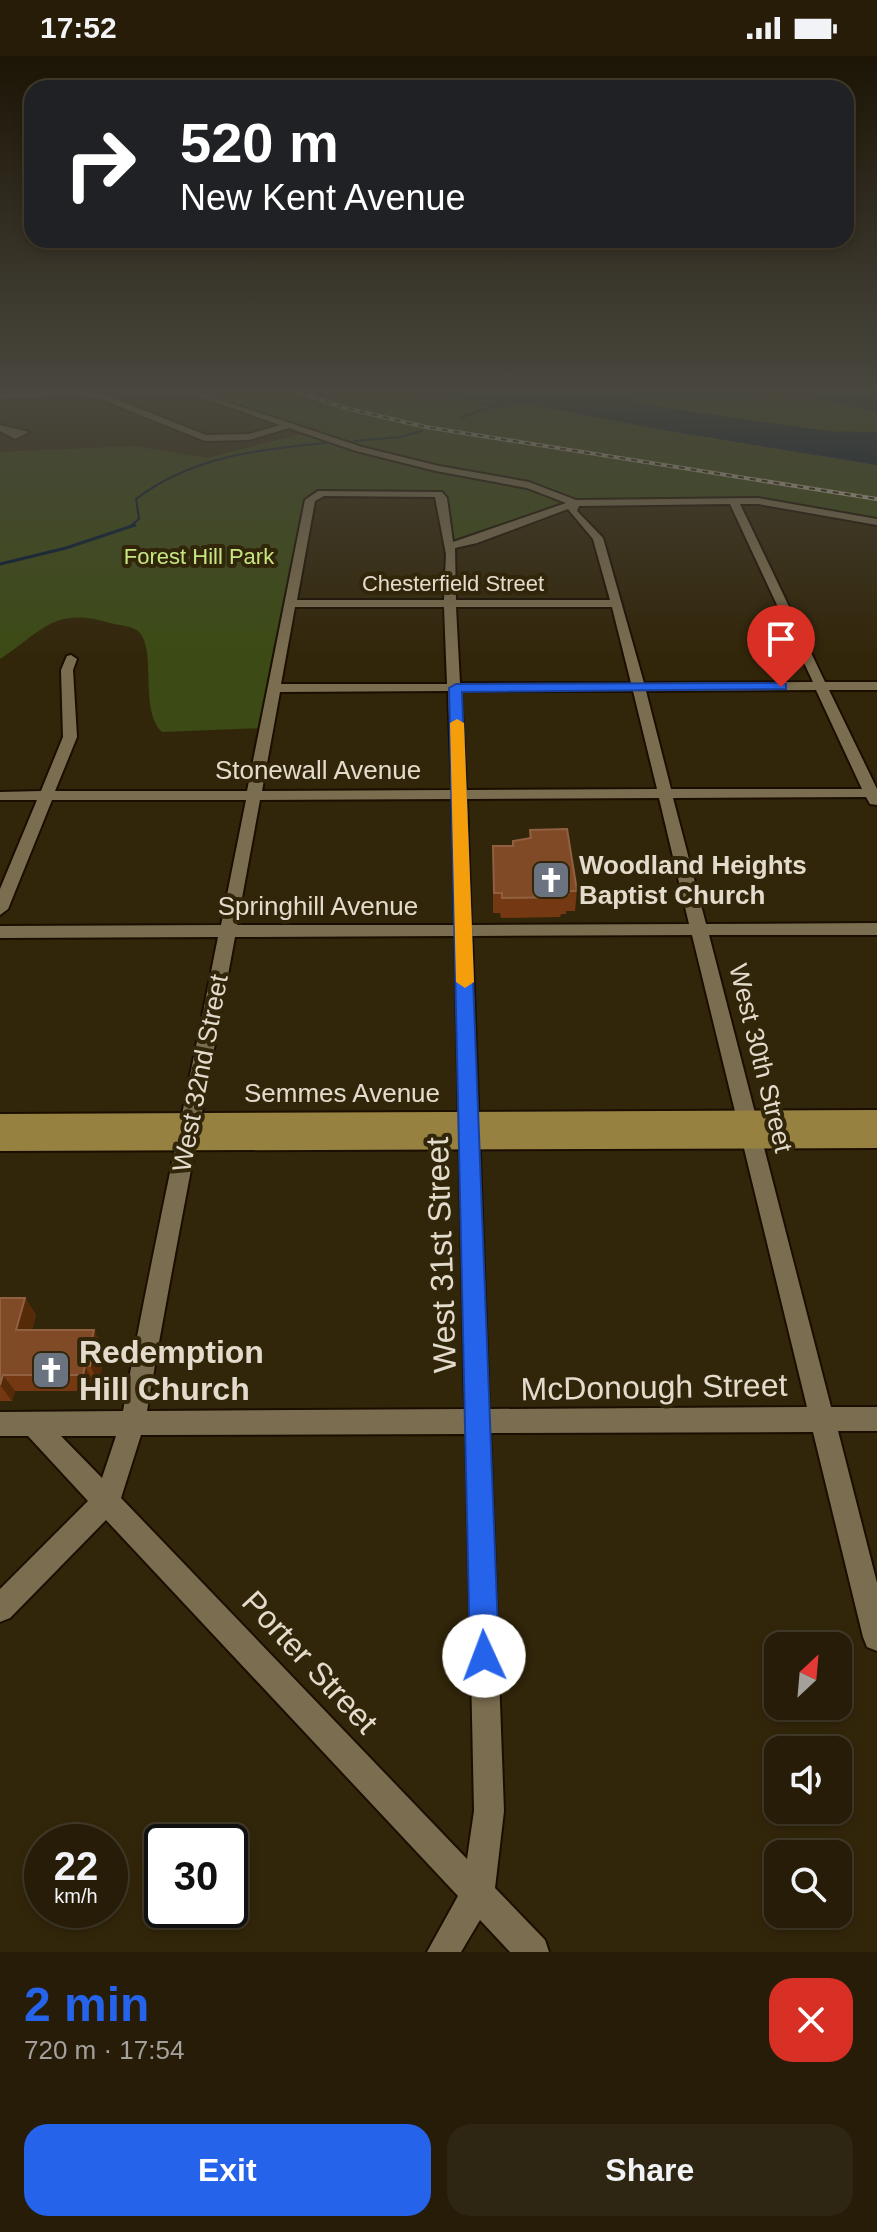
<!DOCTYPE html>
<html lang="en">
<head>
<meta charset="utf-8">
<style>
	body { margin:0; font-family:Helvetica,sans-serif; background:#2e2512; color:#f1f3f6; height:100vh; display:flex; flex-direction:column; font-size:30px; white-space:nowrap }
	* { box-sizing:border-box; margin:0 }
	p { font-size:26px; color:#a4a19c }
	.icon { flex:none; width:44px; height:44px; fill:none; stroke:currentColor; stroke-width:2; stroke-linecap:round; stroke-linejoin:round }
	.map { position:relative; height:1896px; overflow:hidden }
	.side { display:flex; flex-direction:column; background:#261c08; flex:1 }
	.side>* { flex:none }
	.banner { position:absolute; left:24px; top:24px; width:830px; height:168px; border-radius:24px; box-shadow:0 4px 12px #0003,0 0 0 2px #423a29; background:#202124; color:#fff; overflow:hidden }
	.needle { width:52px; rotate:26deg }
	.controls { position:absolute; left:764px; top:1576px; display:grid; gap:16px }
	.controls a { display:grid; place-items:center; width:88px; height:88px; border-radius:16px; background:#261c08; box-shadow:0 4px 12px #0003,0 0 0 2px #423a29; font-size:40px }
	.speed { position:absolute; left:24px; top:1768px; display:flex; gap:16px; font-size:40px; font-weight:700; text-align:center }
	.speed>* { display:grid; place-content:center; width:104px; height:104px; border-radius:50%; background:#261c08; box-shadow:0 4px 12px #0003,0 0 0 2px #423a29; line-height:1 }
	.speed small { font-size:20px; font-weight:400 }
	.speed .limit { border:4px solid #111; border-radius:12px; background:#fff; color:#111 }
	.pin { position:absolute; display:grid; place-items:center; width:68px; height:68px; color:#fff; margin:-82px -34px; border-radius:50% 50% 50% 0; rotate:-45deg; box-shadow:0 0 8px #0007 }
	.pin .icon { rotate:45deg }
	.me { position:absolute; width:88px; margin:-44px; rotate:358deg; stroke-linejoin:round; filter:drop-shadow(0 0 6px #0008) }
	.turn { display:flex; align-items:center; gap:28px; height:168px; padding:0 24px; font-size:36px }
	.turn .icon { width:104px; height:104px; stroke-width:2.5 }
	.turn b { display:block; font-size:56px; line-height:68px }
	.round { display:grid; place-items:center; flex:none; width:84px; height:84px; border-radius:24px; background:#2e2512 }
	.overview { display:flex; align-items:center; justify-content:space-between; height:136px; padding:0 24px }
	h1 { font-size:48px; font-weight:700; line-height:60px; color:#2563eb }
	.primary-button { display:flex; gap:16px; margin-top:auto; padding:16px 24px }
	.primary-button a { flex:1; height:92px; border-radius:24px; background:#2563eb; color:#fff; font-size:32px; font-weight:700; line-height:92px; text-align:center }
	.primary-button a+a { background:#2e2512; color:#f1f3f6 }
	.status { display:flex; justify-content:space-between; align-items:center; height:56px; padding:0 40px; background:#261c08; direction:ltr }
	.status svg { height:22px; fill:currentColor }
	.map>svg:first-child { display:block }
	.green { fill:#3c4b15 }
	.water { fill:#031934 }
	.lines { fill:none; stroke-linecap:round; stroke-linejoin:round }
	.stream-far1 { stroke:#031934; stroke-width:2 }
	.stream { stroke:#031934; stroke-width:3 }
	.minor-casing { stroke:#1a0e00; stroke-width:4 }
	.major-casing { stroke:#1a0e00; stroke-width:4 }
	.minor { fill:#7b6d50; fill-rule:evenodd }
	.major { fill:#978141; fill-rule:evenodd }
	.rail-casing { stroke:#c2baa8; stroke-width:4 }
	.rail { stroke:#32260a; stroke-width:2; stroke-dasharray:6; stroke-linecap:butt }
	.wall { fill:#743812 }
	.shaded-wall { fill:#552a06 }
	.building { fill:#804a26; stroke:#906040; stroke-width:2 }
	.route { fill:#2563eb; stroke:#184099; stroke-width:2 }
	.slow { fill:#f59e0b }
	.labels { text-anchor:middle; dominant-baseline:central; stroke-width:8; stroke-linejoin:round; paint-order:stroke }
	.far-park-label { font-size:22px; fill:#c5e680; stroke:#32260a }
	.far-street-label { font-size:22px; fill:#e3dbcc; stroke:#32260a }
	.street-label { font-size:26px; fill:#e3dbcc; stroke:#32260a }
	.poi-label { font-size:26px; font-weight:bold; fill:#e3dbcc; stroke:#32260a; text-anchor:start }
	.near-street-label { font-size:32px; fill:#e3dbcc; stroke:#32260a }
	.near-poi-label { font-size:32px; font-weight:bold; fill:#e3dbcc; stroke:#32260a; text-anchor:start }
</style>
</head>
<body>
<div class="status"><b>17:52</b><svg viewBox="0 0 49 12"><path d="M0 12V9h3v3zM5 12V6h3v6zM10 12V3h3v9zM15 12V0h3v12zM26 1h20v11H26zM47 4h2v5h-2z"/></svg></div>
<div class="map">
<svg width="877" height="1896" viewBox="0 0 877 1896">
	<rect width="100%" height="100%" fill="#32260a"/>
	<path class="green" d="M184 334H398L463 343 499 344 483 349 499 352 523 347 877 409V466L776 447 584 448 450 490 442 442 422 436 312 440 265 672 162 676C139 654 157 595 139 576 133 570 118 569 110 567 53 550 43 575 0 603V396L133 390 207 402 305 377Z
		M783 335 877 356V376C786 375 693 359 605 337L710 342Z"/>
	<path class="water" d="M398 334 497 340 478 334H877V356L783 335 710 342 610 338 661 351 833 376H877V409L663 374 523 347 499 352 480 349 495 344 463 343Z"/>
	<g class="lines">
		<path class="stream-far1" d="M460 362 491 351
			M354 385 400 381 421 375
			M129 471 139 463 136 443C191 401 259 393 326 387"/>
		<path class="stream" d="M0 508 66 492 135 469"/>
		<defs>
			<path id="minor" d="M70 334 103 338 206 379 249 378 280 369 180 334H191L362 391 439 410 529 426 576 444 758 442 877 463V469L758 448H740L825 626H877V634H829L877 733V749L870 748 866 741 673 742 706 868 877 867V879H709L831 1351H877V1375H838L877 1527V1595L867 1591 863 1581 813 1376 490 1377 504 1755 495 1832 545 1884 549 1896H510L480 1864 461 1896H427L458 1840 106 1464 10 1562 0 1566V1533L88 1445 28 1380H0V1356L123 1355C152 1196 187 1039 218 881L0 882V870L221 869 246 744H52L8 853 0 859V833L37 744H0V736L41 735 63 681 61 614 67 600 71 599 77 603 73 614 77 681 55 735H247L305 444 318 435 442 436 447 442 453 486 566 447 527 432 436 415 356 395 289 372 249 384 205 385 98 342 70 340 0 343V337ZM324 440 435 441 446 498 444 544H297L315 445ZM730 448 813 626 644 627 603 482 577 455 579 450ZM568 453 593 483 610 544H456L455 492 477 487ZM295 551H444L447 628H281ZM456 551H612L631 627H460ZM816 634 862 733H671L646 635ZM448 635 452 734 262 735 280 636ZM461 635H633L657 733 466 734ZM659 742 689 868 471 869 467 743ZM452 743 455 869H237L260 744ZM692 879 807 1351 489 1353 472 880ZM455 880 465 1353 147 1355C174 1196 206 1039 235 881ZM466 1378 474 1755 467 1803 121 1442 141 1379ZM61 1380H116L102 1422Z
				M0 369 29 376 15 383 0 375Z"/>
			<path id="major" d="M877 1054V1092L0 1095V1058Z"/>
		</defs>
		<use href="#minor" class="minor-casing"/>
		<use href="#major" class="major-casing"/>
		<use href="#minor" class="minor"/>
		<use href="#major" class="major"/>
		<defs>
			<path id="rail" d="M291 334 349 353 426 371 877 443"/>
		</defs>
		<use href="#rail" class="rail-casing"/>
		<use href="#rail" class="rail"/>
	</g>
	<path class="wall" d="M530 774 577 835 575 855H566V858H561L560 861 501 862 500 857H493V790H513L529 782Z
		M0 1242H25L36 1259 32 1274 103 1291 102 1295 104 1300 99 1327H94L92 1335H15L12 1345H0Z"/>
	<path class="shaded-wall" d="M25 1242 36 1259 27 1291 16 1274Z
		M94 1274 103 1291 102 1295 104 1300 99 1327 90 1310 92 1283Z
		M85 1310 94 1327 92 1335 83 1319Z
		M3 1319 15 1335 12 1345 0 1329Z"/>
	<path class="building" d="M567 773 577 835H568V838H562L563 841 502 842V837H494L493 790H513V785L531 782 530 774Z
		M0 1242H25L16 1274H94L92 1283H96L90 1310H85L83 1319H3L0 1329Z"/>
	<linearGradient id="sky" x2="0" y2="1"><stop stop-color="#1c1506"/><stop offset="0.56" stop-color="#49473e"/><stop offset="1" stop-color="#49473e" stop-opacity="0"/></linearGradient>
	<rect width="877" height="599" fill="url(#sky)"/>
	<path class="route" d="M781 627 786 628V633L462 636 499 1600 495 1610 484 1614 474 1610 470 1600 449 632 456 628Z"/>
	<path class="slow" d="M457 663 464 667 474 926 465 932 456 926 450 667Z"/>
	<defs>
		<symbol id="church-square" viewBox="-11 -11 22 22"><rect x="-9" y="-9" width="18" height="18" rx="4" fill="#6b7280" stroke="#32260a"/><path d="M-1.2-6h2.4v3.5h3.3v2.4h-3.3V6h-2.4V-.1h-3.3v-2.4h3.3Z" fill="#fff"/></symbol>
	</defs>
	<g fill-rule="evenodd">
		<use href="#church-square" x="529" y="802" width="44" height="44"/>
		<use href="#church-square" x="29" y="1292" width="44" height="44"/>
	</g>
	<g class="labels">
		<g class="far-park-label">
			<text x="199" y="500">Forest Hill Park</text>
		</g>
		<g class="far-street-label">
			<text x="453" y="527">Chesterfield Street</text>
		</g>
		<g class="street-label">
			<text x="318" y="714">Stonewall Avenue</text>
			<text x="318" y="850">Springhill Avenue</text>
			<text transform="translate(761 1002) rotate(76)">West 30th Street</text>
			<text transform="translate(200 1017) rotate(-79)">West 32nd Street</text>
			<text x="342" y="1037">Semmes Avenue</text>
		</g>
		<g class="poi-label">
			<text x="579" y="809">Woodland Heights<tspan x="579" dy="30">Baptist Church</tspan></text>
		</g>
		<g class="near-street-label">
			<text transform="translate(441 1199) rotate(-92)">West 31st Street</text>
			<text transform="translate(654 1331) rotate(-1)">McDonough Street</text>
			<text transform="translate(310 1606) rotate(47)">Porter Street</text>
		</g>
		<g class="near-poi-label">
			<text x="79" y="1296">Redemption<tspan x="79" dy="37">Hill Church</tspan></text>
		</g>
	</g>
</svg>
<div class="controls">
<a><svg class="needle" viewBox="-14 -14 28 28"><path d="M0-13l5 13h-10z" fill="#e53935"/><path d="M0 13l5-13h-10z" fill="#a4a19c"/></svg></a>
<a><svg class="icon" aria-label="sound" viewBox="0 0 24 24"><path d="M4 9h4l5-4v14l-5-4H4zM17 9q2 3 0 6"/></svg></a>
<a><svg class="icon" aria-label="search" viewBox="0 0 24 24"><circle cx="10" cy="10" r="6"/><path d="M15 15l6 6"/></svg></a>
</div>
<div class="speed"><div>22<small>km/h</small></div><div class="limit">30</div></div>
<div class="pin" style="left:781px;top:631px;background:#d93025"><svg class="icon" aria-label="arrive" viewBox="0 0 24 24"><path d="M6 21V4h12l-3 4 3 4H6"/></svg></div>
<svg class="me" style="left:484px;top:1600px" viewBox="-20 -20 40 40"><circle r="19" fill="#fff"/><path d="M0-13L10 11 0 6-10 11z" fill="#2563eb"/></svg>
<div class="banner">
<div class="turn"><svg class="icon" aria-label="right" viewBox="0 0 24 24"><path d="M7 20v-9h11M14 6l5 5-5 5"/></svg><div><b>520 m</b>New Kent Avenue</div></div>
</div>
</div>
<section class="side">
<div class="overview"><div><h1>2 min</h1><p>720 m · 17:54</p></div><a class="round" style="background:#d93025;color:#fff"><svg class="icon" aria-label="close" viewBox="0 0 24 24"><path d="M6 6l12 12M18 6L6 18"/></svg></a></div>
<div class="primary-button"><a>Exit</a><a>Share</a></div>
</section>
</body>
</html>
